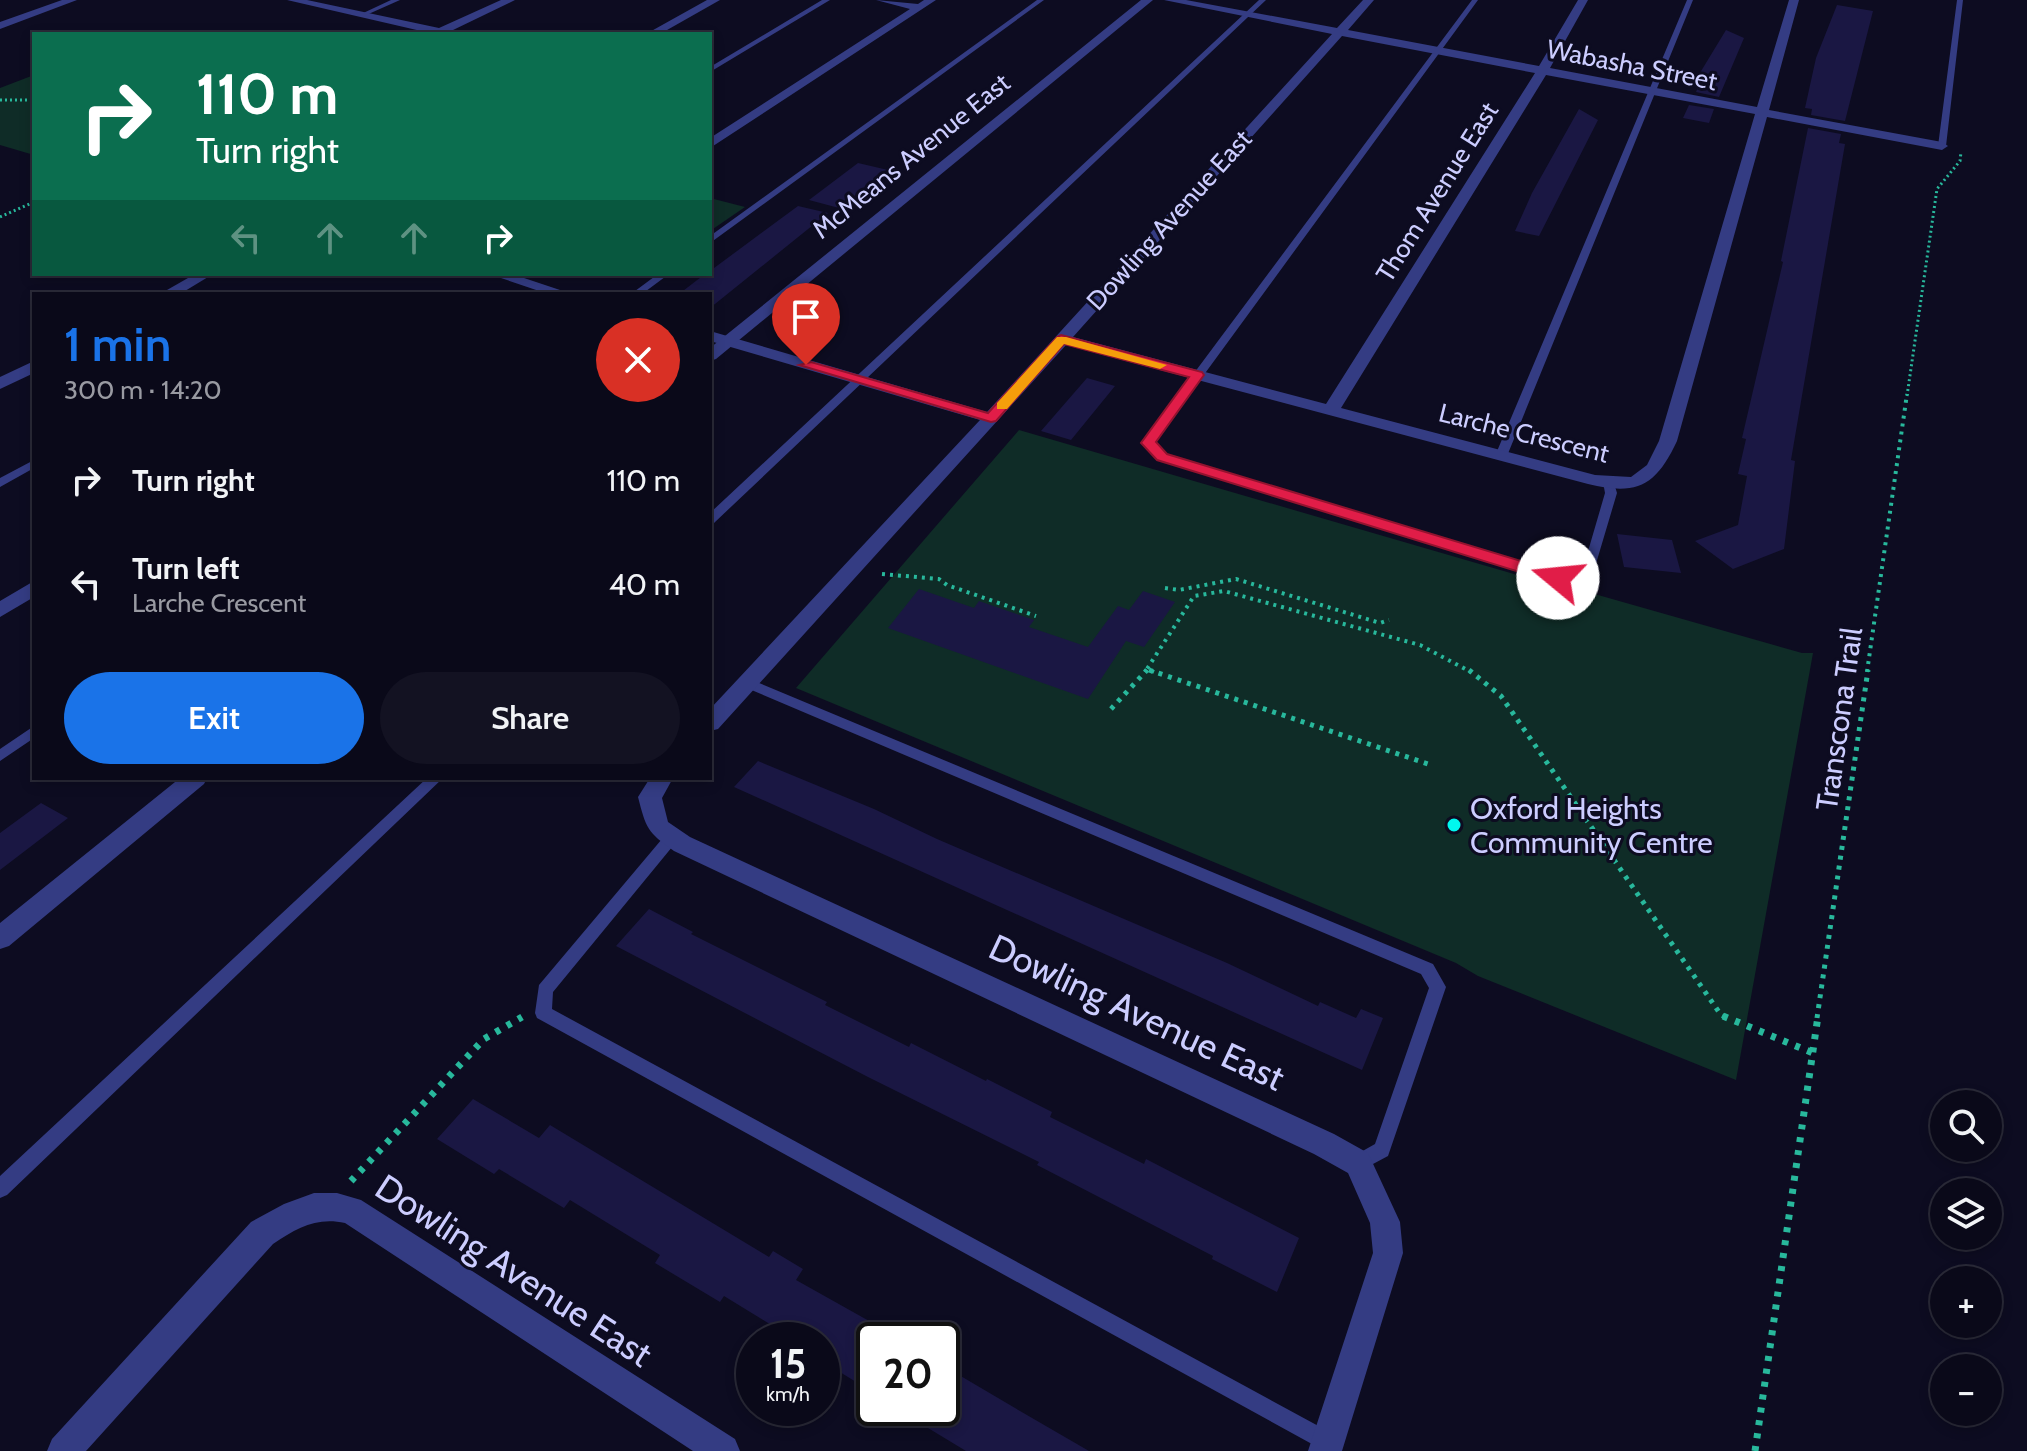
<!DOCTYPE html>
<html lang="en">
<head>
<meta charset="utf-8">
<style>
	body { margin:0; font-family:Cabin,sans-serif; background:#131222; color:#f1f3f6; height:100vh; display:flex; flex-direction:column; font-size:30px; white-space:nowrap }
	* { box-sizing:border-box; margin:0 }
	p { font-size:26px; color:#999aa2 }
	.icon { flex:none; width:44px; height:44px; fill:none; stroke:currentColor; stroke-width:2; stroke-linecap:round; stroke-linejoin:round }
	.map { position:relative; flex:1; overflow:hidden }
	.side { position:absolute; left:32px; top:292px; width:680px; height:488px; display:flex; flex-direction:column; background:#0a0919; border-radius:0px; box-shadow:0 4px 12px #0003,0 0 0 2px #2a2a38 }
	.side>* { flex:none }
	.banner { position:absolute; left:32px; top:32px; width:680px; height:244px; border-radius:0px; box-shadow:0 4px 12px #0003,0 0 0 2px #2a2a38; background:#0b6e4f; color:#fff; overflow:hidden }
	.fabs { position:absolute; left:1930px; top:1090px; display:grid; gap:16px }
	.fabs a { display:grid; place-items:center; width:72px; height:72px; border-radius:50%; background:#0a0919; box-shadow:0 4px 12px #0003,0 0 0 2px #2a2a38; font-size:40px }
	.speed { position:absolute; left:736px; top:1322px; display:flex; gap:16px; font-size:40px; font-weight:700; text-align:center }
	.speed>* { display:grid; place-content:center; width:104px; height:104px; border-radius:50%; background:#0a0919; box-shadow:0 4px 12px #0003,0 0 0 2px #2a2a38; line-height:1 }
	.speed small { font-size:20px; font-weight:400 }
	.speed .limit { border:4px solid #111; border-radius:12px; background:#fff; color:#111 }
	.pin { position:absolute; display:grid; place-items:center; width:68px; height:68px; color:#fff; margin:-82px -34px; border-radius:50% 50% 50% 0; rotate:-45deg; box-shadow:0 0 8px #0007 }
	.pin .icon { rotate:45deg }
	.me { position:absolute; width:88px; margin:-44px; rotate:287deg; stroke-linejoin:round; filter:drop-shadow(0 0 6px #0008) }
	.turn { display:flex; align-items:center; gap:28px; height:168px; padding:0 32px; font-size:36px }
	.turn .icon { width:104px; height:104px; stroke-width:2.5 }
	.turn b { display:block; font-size:56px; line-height:68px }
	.lanes { display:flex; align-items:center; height:76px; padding:0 32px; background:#0003; justify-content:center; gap:40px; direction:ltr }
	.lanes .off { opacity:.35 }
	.round { display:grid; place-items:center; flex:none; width:84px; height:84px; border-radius:42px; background:#131222 }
	.headline { display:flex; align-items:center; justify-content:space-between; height:136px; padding:0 32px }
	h1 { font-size:48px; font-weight:600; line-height:60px; color:#1a73e8 }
	.cta { display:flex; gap:16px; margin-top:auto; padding:16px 32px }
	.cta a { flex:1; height:92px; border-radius:48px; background:#1a73e8; color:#fff; font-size:32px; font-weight:600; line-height:92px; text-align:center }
	.cta a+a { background:#131222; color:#f1f3f6 }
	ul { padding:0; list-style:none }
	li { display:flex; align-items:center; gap:24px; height:104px; padding:0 32px }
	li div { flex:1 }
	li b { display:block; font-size:30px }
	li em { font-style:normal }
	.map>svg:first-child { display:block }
	.green { fill:#0f2c27 }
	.building { fill:#1a1743 }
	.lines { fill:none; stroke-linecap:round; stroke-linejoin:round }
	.path-far3 { stroke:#28b89c; stroke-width:3; stroke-dasharray:2 3; stroke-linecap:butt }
	.path-far2 { stroke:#28b89c; stroke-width:4; stroke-dasharray:3 5; stroke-linecap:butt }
	.path-far1 { stroke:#28b89c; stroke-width:5; stroke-dasharray:4 6; stroke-linecap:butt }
	.path { stroke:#28b89c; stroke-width:7; stroke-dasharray:5 8; stroke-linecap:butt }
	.service { fill:#343c83; fill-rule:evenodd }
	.minor { fill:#343c83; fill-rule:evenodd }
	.tertiary { fill:#343c83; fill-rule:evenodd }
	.route { fill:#e11d48; stroke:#92132f; stroke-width:2 }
	.slow { fill:#f59e0b }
	.poi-dot { fill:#00f7ef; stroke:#0d0c21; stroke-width:3 }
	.labels { text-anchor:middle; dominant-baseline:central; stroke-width:6; stroke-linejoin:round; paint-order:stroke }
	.far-street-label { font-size:26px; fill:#cccdff; stroke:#0d0c21 }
	.street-label { font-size:30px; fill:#cccdff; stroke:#0d0c21 }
	.poi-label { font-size:30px; fill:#cccdff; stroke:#0d0c21; text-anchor:start }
	.near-street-label { font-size:36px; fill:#cccdff; stroke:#0d0c21 }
</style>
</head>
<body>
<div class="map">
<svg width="2027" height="1451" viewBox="0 0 2027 1451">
	<rect width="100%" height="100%" fill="#0d0c21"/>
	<path class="green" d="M34 75V155L0 145V88Z
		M710 198 745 207 710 231Z
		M1019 430 1579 593H1591L1802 653H1813L1736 1080 1478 976 1456 963 796 688Z"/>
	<path class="building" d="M1837 5 1873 11 1845 121 1811 115 1812 109 1805 108 1816 58Z
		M1726 30 1744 38 1719 97 1696 92 1698 87 1692 86Z
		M1689 105 1714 109 1709 123 1683 118Z
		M1579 109 1598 120 1539 236 1515 231 1532 193Z
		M1808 128 1841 134 1839 143 1845 144 1791 460 1795 461 1784 549 1733 569 1695 541 1738 525 1747 476 1738 474 1746 439 1742 438 1783 262 1781 261Z
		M858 163 888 170 839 208 809 200Z
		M798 206 828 213 710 308V294H679L705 274H710V271Z
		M1087 378 1115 386 1071 440 1041 431Z
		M1617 534 1672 540 1681 573 1624 567Z
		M919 589 974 608 979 601 1034 620 1029 627 1088 647 1118 606 1129 610 1143 591 1175 602 1144 647 1126 641 1088 699 888 628Z
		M758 761 874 809 937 839 1227 963 1318 1006 1320 1002 1356 1018 1361 1009 1383 1018 1362 1070 734 787Z
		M41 803 68 818 0 870V833Z
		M649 909 693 932 691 934 827 1002 825 1005 909 1047 911 1043 986 1081 987 1079 1052 1112 1050 1117 1144 1164 1146 1159 1299 1238 1277 1292 1212 1259 1213 1256 1037 1165 1039 1162 868 1077 616 946Z
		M473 1099 539 1138 550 1125 769 1257 773 1251 803 1269 796 1280 903 1340H874V1393L822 1361V1340H796L724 1296 720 1302 655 1263 660 1255 570 1200 564 1208 499 1169 494 1174 437 1139Z
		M942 1365 1020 1411 1089 1451H966L895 1408H942Z"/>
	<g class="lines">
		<path class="path-far3" d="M0 100H34
			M0 217 34 202
			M1907 396 1937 189 1960 161 1961 152"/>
		<path class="path-far2" d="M882 574 939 579 947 585 1036 616
			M1165 588 1179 590 1236 579 1380 623 1389 620
			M1145 672 1147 669
			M1154 672 1147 669 1194 596 1224 591 1420 645 1471 672
			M1867 672 1907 394"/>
		<path class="path-far1" d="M1149 670 1428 764
			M1469 670 1501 696 1721 1015 1727 1018
			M1111 709 1147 670
			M1817 1018 1868 670"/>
		<path class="path" d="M1723 1016 1813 1053
			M351 1181 484 1039 522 1017
			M1755 1451 1818 1016"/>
		<path class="service" d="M391 0H400L364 16 359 15Z
			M822 0H830L710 72V67Z
			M1037 0H1044L710 243V236Z
			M1259 0H1266L714 523 710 524V513Z
			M1472 0H1478L1154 443 1166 455 1558 574 1584 565 1605 493 1603 482 1605 480H1613L1617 493 1595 567 1593 570 1558 582 1158 459 1142 443Z
			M1687 0H1693L1507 456 1501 459 1497 458 1495 456Z
			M1957 0H1963L1946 146 1942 148 1938 146Z
			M658 274H669L642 294H631Z
			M34 460V468L0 487V478Z
			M747 678 1433 964 1446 987 1388 1156 1358 1172 1352 1169 1349 1163 1352 1157 1375 1144 1429 988 1421 974 742 686 740 683 742 680Z
			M34 726V738L0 761V749Z
			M427 778H443L7 1195 0 1198V1176Z
			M672 831 677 833 680 837 677 841 553 992 552 1009 1335 1435 1339 1442 1335 1449H1321L537 1018 535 1013 539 985 667 833Z"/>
		<path class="minor" d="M62 0H77L0 29V22Z
			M287 0H307L439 28 501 0H515L451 31 456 34H434Z
			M707 0H720L660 34H646Z
			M876 0 918 4 924 0H936L710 148V138L910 9Z
			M1164 0H1186L1337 28 1363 0H1374L1348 30 1539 66 1578 0H1588L1550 68 1757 107 1789 0H1799L1769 110 1942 142 1948 146 1942 150 1767 117 1677 441C1656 486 1637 496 1588 484L1066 345 718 729 710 731V709L980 420 710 341V331L987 412 1332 34ZM1342 36 1535 73 1326 404 1073 337ZM1546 75 1755 114 1659 441 1647 465 1631 477 1595 475 1341 408Z
			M195 274H213L180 294H160Z
			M489 274H512L572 294H548Z
			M34 361V373L0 389V377Z
			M34 581V597L0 617V601Z
			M650 778H673L662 798 668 822 690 837 1334 1134 1368 1153 1400 1222 1403 1253 1342 1451H1308L1373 1253 1370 1223 1348 1173 1314 1154 674 851C647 832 646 828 638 797Z
			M314 1193H337L361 1200 735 1439 740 1451H693L345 1223C316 1217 297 1228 273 1244L86 1451H47L52 1439 251 1222 284 1204Z"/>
		<path class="tertiary" d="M1141 0H1153L716 359 710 361V348Z
			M180 778H207L204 784 9 946 0 949V923Z"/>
	</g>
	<path class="route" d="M1061 335 1202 372 1204 375 1156 442 1167 454 1564 574 1566 578 1564 582H1552L1157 460 1141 443 1189 377 1064 344 996 421 991 422 799 365 811 362 988 413 1057 337Z"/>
	<path class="slow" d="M1057 337H1066L1167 365 1160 369 1064 344 1007 409H997V403Z"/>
	<circle class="poi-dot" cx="1454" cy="825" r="8"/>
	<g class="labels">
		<g class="far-street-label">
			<text transform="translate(1632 65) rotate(11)">Wabasha Street</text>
			<text transform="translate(911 156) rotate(-39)">McMeans Avenue East</text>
			<text transform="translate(1437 192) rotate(-58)">Thom Avenue East</text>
			<text transform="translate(1169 220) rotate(-48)">Dowling Avenue East</text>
			<text transform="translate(1524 433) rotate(14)">Larche Crescent</text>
		</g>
		<g class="street-label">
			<text transform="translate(1839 719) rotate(-82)">Transcona Trail</text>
		</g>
		<g class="poi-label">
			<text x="1470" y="808">Oxford Heights<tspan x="1470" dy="34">Community Centre</tspan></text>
		</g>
		<g class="near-street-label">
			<text transform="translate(1137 1012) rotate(25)">Dowling Avenue East</text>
			<text transform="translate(514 1270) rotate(33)">Dowling Avenue East</text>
		</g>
	</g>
</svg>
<div class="fabs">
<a><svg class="icon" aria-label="search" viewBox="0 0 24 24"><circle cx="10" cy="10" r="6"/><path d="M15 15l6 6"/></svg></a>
<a><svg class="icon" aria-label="layers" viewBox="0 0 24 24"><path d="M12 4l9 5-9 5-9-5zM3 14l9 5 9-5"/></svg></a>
<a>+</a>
<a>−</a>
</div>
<div class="speed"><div>15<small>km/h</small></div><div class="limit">20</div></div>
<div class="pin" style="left:806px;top:365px;background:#d93025"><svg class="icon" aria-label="arrive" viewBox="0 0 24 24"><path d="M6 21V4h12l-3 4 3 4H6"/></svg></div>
<svg class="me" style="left:1558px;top:578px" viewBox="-20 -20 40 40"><circle r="19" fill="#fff"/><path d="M0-13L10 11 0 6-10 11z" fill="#e11d48"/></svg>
<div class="banner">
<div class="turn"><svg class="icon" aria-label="right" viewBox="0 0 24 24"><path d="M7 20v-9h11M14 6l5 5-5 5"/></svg><div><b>110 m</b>Turn right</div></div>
<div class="lanes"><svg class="icon off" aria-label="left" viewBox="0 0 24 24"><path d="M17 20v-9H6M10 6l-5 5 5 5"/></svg><svg class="icon off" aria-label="ahead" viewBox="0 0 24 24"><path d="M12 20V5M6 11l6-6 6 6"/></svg><svg class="icon off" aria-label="ahead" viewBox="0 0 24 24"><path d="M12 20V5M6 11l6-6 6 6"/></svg><svg class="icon" aria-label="right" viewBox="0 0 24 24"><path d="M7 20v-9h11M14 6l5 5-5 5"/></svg></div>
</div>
<section class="side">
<div class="headline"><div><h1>1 min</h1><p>300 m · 14:20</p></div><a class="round" style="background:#d93025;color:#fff"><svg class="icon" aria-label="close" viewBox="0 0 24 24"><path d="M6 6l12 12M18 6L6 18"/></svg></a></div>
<ul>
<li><svg class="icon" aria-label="right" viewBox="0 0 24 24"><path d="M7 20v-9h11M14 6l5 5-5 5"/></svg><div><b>Turn right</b></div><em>110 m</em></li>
<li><svg class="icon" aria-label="left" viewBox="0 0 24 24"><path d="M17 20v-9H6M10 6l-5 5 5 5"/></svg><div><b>Turn left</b><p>Larche Crescent</p></div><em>40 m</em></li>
</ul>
<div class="cta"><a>Exit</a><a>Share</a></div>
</section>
</div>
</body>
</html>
